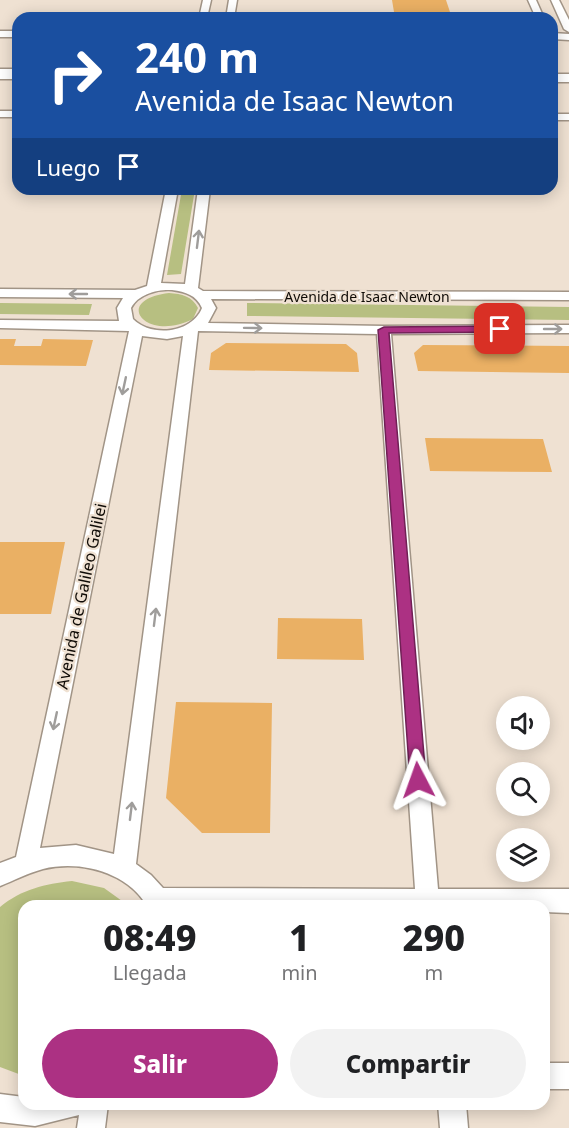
<!DOCTYPE html>
<html lang="es">
<head>
<meta charset="utf-8">
<style>
	body { margin:0; font-family:"Noto Sans",sans-serif; background:#f2f2f2; color:#202124; height:100vh; display:flex; flex-direction:column; font-size:22px; white-space:nowrap }
	* { box-sizing:border-box; margin:0 }
	p { font-size:20px; color:#757577 }
	.icon { flex:none; width:33px; height:33px; fill:none; stroke:currentColor; stroke-width:2; stroke-linecap:round; stroke-linejoin:round }
	.map { position:relative; flex:1; overflow:hidden }
	.panel { position:absolute; left:18px; top:900px; width:532px; height:210px; display:flex; flex-direction:column; background:#fff; border-radius:18px; box-shadow:0 3px 15px #0003 }
	.panel>* { flex:none }
	.hud { position:absolute; left:12px; top:12px; width:546px; height:183px; border-radius:18px; box-shadow:0 3px 15px #0003; background:#1a4fa0; color:#fff; overflow:hidden }
	.buttons { position:absolute; left:496px; top:696px; display:grid; gap:12px }
	.buttons a { display:grid; place-items:center; width:54px; height:54px; border-radius:50%; background:#fff; box-shadow:0 3px 15px #0003; font-size:30px }
	.pin { position:absolute; display:grid; place-items:center; width:51px; height:51px; color:#fff; margin:-26px; border-radius:12px; box-shadow:0 3px 9px #0006 }
	.me { position:absolute; width:66px; margin:-33px; rotate:356deg; stroke-linejoin:round; filter:drop-shadow(0 0 4px #0008) }
	.turn { display:flex; align-items:center; gap:21px; height:126px; padding:0 24px; font-size:27px }
	.turn .icon { width:78px; height:78px; stroke-width:2.5 }
	.turn b { display:block; font-size:42px; line-height:51px }
	.then { display:flex; align-items:center; height:57px; padding:0 24px; background:#0003; gap:12px; font-size:22px }
	.eta { display:flex; justify-content:space-evenly; align-items:center; height:102px; text-align:center }
	.eta b { font-size:36px; font-weight:800; line-height:42px }
	.primary-button { display:flex; gap:12px; margin-top:auto; padding:12px 24px }
	.primary-button a { flex:1; height:69px; border-radius:36px; background:#ac3183; color:#fff; font-size:24px; font-weight:800; line-height:69px; text-align:center }
	.primary-button a+a { background:#f2f2f2; color:#202124 }
	.map>svg:first-child { display:block }
	.green { fill:#b7bf81 }
	.building { fill:#eab064 }
	.lines { fill:none; stroke-linecap:round; stroke-linejoin:round }
	.minor-casing { stroke:#a19486; stroke-width:3 }
	.secondary-casing { stroke:#a19486; stroke-width:3 }
	.motorway-casing { stroke:#a19486; stroke-width:3 }
	.minor { fill:#fff; fill-rule:evenodd }
	.secondary { fill:#fff; fill-rule:evenodd }
	.motorway { fill:#fff; fill-rule:evenodd }
	.oneway { stroke:#9f9d9b }
	.route { fill:#ac3183; stroke:#702055; stroke-width:1.5 }
	.labels { text-anchor:middle; dominant-baseline:central; stroke-width:4.5; stroke-linejoin:round; paint-order:stroke }
	.far-street-label { font-size:14px; fill:#0f0b06; stroke:#efe1d2 }
	.street-label { font-size:16px; fill:#0f0b06; stroke:#efe1d2 }
</style>
</head>
<body>
<div class="map">
<svg width="569" height="1128" viewBox="0 0 569 1128">
	<rect width="100%" height="100%" fill="#efe1d2"/>
	<path class="green" d="M182 189H195L181 274 167 275Z
		M169 293C182 294 192 296 198 308L193 319C146 343 111 300 169 293Z
		M0 303 92 304 89 315 0 314Z
		M247 303 569 307V320L247 316Z
		M72 881 104 888 129 906H24V1076L0 1067V907C22 889 45 884 72 881Z"/>
	<path class="building" d="M392 0H446L452 18H395Z
		M0 339H16L14 346H41L43 339 93 340 86 366 0 365Z
		M226 343 346 344 357 353 359 372 209 370 211 353Z
		M423 345 569 346V373L418 371 414 353Z
		M425 438 543 439 552 472 430 471Z
		M0 542H65L51 614H0Z
		M278 618 362 619 364 660 277 659Z
		M176 702 272 703 270 833H202L166 798Z"/>
	<g class="lines">
		<defs>
			<path id="minor" d="M203 0H211L207 18H199Z
				M229 0H237L234 18H226Z
				M528 0H536L544 18H536Z
				M551 0H559L569 20V32L564 29Z
				M0 31H18V37H0Z
				M552 33 569 34V40L552 39Z
				M0 111H18V117H0Z
				M552 114H569V120H552Z
				M166 189H178L161 283 185 284 198 189H210L198 288 203 291 569 292V300L211 299 216 308 208 323 384 326 569 325V333L391 334 438 889H569V913L544 912V906H147C127 872 80 860 43 869 28 873 15 880 0 886V863L16 857 129 331 0 328V320L119 321 117 308 123 298 0 297V289L135 290 147 286ZM172 290C186 292 196 295 202 308 192 333 152 338 133 319L131 308C138 294 158 289 172 290ZM198 331 377 334 415 889 163 888 151 875 136 864ZM142 336 167 339 183 336 114 854 76 845 40 848Z
				M544 1063H569V1089H544Z
				M0 1094 24 1097V1104H108L105 1128H77L79 1115 35 1126 0 1122Z
				M438 1104H466L468 1128H440Z"/>
			<path id="secondary" d="M552 74H569V82H552Z"/>
			<path id="motorway" d="M0 69H18V79H0Z"/>
		</defs>
		<use href="#minor" class="minor-casing"/>
		<use href="#secondary" class="secondary-casing"/>
		<use href="#motorway" class="motorway-casing"/>
		<use href="#minor" class="minor"/>
		<use href="#secondary" class="secondary"/>
		<use href="#motorway" class="motorway"/>
	</g>
	<defs><path id="oneway-shaft" d="M-6 0H5M1.5-3L5.5 0L1.5 3" fill="none" stroke-width="1.6" stroke-linecap="round" stroke-linejoin="round" transform="scale(1.5)"/></defs>
	<g class="oneway">
		<use href="#oneway-shaft" transform="translate(198 239) rotate(-83)"/>
		<use href="#oneway-shaft" transform="translate(78 294) rotate(-180)"/>
		<use href="#oneway-shaft" transform="translate(253 328) rotate(1)"/>
		<use href="#oneway-shaft" transform="translate(553 329)"/>
		<use href="#oneway-shaft" transform="translate(124 386) rotate(102)"/>
		<use href="#oneway-shaft" transform="translate(155 617) rotate(-83)"/>
		<use href="#oneway-shaft" transform="translate(55 721) rotate(102)"/>
		<use href="#oneway-shaft" transform="translate(131 811) rotate(-83)"/>
	</g>
	<path class="route" d="M500 326 505 329 503 332 389 333 426 780 424 786 418 788 412 786 410 780 378 330 384 327Z"/>
	<g class="labels">
		<g class="far-street-label">
			<text x="367" y="296">Avenida de Isaac Newton</text>
		</g>
		<g class="street-label">
			<text transform="translate(81 596) rotate(-78)">Avenida de Galileo Galilei</text>
		</g>
	</g>
</svg>
<div class="buttons">
<a><svg class="icon" aria-label="sound" viewBox="0 0 24 24"><path d="M4 9h4l5-4v14l-5-4H4zM17 9q2 3 0 6"/></svg></a>
<a><svg class="icon" aria-label="search" viewBox="0 0 24 24"><circle cx="10" cy="10" r="6"/><path d="M15 15l6 6"/></svg></a>
<a><svg class="icon" aria-label="layers" viewBox="0 0 24 24"><path d="M12 4l9 5-9 5-9-5zM3 14l9 5 9-5"/></svg></a>
</div>
<div class="pin" style="left:500px;top:329px;background:#d93025"><svg class="icon" aria-label="arrive" viewBox="0 0 24 24"><path d="M6 21V4h12l-3 4 3 4H6"/></svg></div>
<svg class="me" style="left:418px;top:780px" viewBox="-20 -20 40 40"><path d="M0-17L14 15 0 8-14 15z" fill="#ac3183" stroke="#fff" stroke-width="4"/></svg>
<div class="hud">
<div class="turn"><svg class="icon" aria-label="right" viewBox="0 0 24 24"><path d="M7 20v-9h11M14 6l5 5-5 5"/></svg><div><b>240 m</b>Avenida de Isaac Newton</div></div>
<div class="then">Luego<svg class="icon" aria-label="arrive" viewBox="0 0 24 24"><path d="M6 21V4h12l-3 4 3 4H6"/></svg></div>
</div>
<section class="panel">
<div class="eta">
<div><b>08:49</b><p>Llegada</p></div>
<div><b>1</b><p>min</p></div>
<div><b>290</b><p>m</p></div>
</div>
<div class="primary-button"><a>Salir</a><a>Compartir</a></div>
</section>
</div>
</body>
</html>
